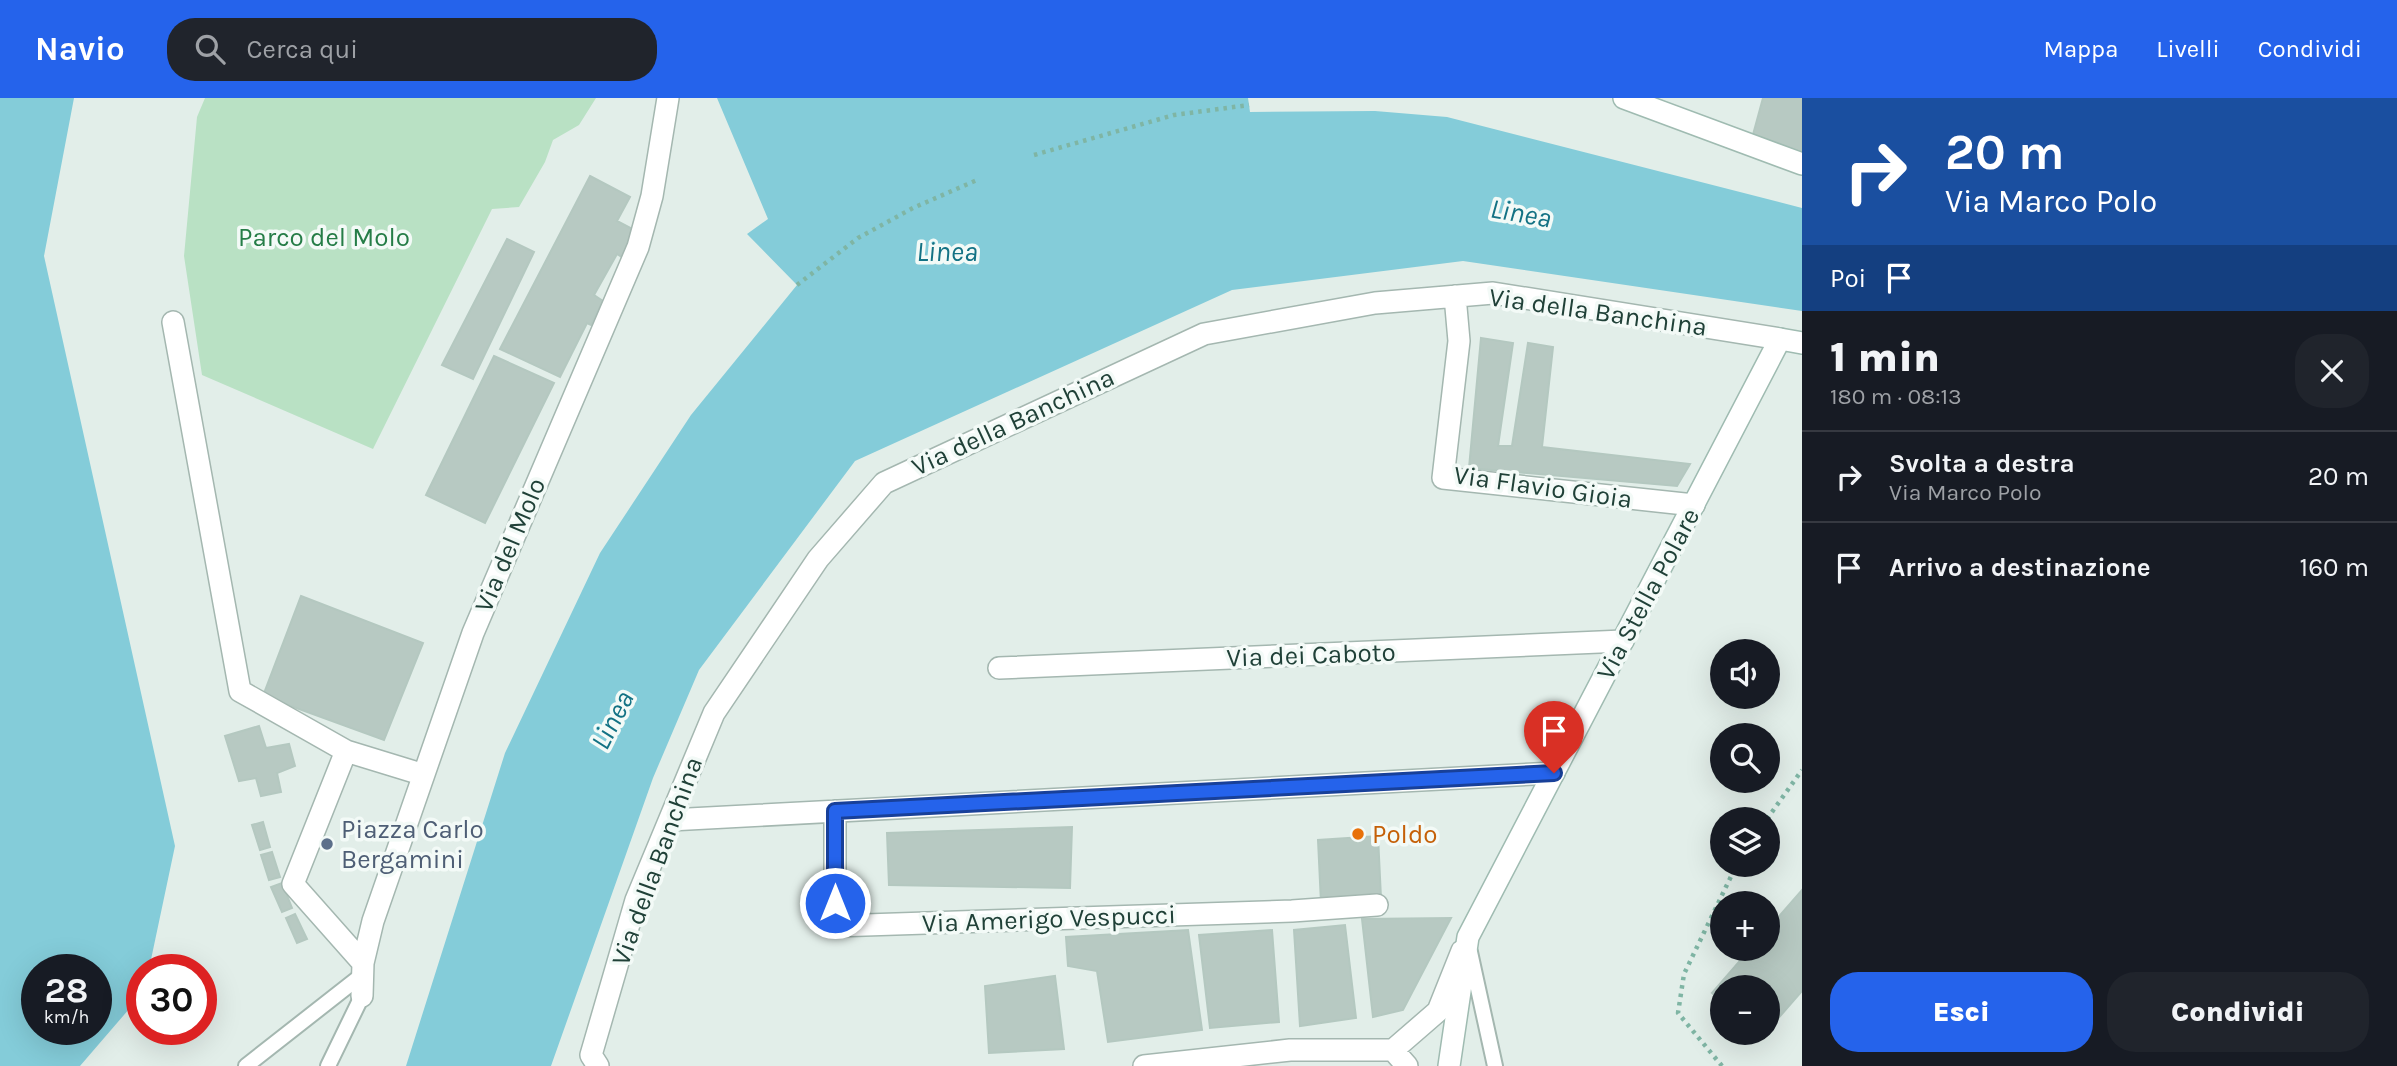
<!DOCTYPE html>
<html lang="it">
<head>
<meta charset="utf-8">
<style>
	body { margin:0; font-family:Karla,sans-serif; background:#20242c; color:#f1f3f6; height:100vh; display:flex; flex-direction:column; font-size:26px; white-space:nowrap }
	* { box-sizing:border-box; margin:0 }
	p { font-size:23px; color:#9ea1a6 }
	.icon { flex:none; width:38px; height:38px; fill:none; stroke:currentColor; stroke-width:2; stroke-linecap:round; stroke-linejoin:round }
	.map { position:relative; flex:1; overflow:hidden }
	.side { display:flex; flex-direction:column; background:#171b24; width:595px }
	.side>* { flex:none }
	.guide { background:#1a4fa0; color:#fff; overflow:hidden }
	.controls { position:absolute; left:1710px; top:541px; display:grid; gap:14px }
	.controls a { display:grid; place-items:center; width:70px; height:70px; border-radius:50%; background:#171b24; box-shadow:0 7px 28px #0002; font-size:35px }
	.speed { position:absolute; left:21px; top:856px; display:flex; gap:14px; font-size:35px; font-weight:700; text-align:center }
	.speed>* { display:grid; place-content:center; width:91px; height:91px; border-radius:50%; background:#171b24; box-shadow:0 7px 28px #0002; line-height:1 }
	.speed small { font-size:18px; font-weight:400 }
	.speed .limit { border:10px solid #d22; background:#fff; color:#111 }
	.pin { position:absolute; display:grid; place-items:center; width:60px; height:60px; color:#fff; margin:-72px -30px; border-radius:50% 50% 50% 0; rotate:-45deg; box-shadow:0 0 7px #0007 }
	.pin .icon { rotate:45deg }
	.me { position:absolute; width:77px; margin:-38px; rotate:0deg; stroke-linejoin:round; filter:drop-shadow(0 0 5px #0008) }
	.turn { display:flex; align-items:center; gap:24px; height:147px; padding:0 28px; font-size:32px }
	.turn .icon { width:91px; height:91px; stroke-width:2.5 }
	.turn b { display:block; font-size:49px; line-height:60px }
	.then { display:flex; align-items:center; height:66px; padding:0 28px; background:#0003; gap:14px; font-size:26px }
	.round { display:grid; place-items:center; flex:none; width:74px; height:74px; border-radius:28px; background:#20242c }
	.summary { display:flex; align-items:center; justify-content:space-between; height:119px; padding:0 28px }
	h1 { font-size:42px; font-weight:800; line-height:52px }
	.button { display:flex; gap:14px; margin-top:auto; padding:14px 28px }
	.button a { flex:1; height:80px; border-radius:28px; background:#2563eb; color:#fff; font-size:28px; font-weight:800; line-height:80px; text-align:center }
	.button a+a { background:#20242c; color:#f1f3f6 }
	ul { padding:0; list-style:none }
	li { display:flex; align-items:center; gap:21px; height:91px; padding:0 28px; border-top:2px solid #363941 }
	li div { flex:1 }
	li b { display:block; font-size:26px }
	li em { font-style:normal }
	header { display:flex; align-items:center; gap:42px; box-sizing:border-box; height:98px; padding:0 35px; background:#2563eb; color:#fff }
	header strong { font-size:33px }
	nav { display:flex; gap:38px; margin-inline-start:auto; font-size:24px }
	.search { width:490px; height:63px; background:#20242c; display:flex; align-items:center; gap:18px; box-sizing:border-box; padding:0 24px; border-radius:28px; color:#9ea1a6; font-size:26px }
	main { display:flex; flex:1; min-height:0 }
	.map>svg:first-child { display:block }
	.green { fill:#b9e1c4 }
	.water { fill:#84ccd9; fill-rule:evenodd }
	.building { fill:#b7c9c2; stroke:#b4c8c0; stroke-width:2 }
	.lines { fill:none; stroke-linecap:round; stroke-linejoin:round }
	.lane-casing { stroke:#a4b7b0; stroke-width:18 }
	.street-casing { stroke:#a4b7b0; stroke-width:24 }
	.secondary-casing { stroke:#9fbbb1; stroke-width:24 }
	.path { stroke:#7fb5a4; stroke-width:4.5; stroke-dasharray:3.5 5; stroke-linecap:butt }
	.lane { stroke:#fff; stroke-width:14 }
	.street { stroke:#fff; stroke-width:21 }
	.secondary { stroke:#fff; stroke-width:21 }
	.route-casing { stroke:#184099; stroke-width:18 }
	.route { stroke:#2563eb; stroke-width:12 }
	.food-dot { fill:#e8710a; stroke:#f3faf7; stroke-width:2.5 }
	.service-dot { fill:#5c6f8a; stroke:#f3faf7; stroke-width:2.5 }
	.labels { text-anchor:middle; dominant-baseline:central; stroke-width:7; stroke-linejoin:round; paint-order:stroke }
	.park-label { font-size:26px; fill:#257d47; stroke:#f3faf7 }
	.street-label { font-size:26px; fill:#204138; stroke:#f3faf7 }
	.service-label { font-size:26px; fill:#4e5e75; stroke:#f3faf7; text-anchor:start }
	.food-label { font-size:26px; fill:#c56008; stroke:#f3faf7; text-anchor:start }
	.water-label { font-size:28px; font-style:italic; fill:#137284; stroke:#f3faf7 }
</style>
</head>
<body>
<header>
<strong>Navio</strong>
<div class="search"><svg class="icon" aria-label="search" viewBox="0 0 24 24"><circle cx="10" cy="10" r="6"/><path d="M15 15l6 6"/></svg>Cerca qui</div>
<nav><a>Mappa</a><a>Livelli</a><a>Condividi</a></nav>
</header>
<main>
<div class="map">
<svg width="1802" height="968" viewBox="0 0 1802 968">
	<rect width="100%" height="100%" fill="#e2eee9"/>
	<path class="green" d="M205 0H596L579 27 553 42 545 64 519 109 492 111 373 351 202 277 184 158 197 19Z"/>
	<path class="water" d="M0 0H74L44 158 175 748 149 871 142 872V896L80 968H0ZM37 872H96V931H37Z
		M717 0H1248L1250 14 1375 13 1447 19 1802 110V213L1463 163 1232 192 855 363 699 572 653 680 551 968H406L505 655 600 455 691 317 797 187 747 136 768 121Z"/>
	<path class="building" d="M1763 0H1802V56L1751 44Z
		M590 78 630 99 617 123 638 134 625 161 617 156 594 197 603 203 591 227 587 225 560 279 500 251Z
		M507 141 534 154 473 281 442 267Z
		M1481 240 1513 245 1498 348H1512L1528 245 1553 249 1542 349 1690 366 1677 388 1469 370Z
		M494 258 554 285 485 425 426 397Z
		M301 498 423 545 384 642 263 598Z
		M259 628 266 650 289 646 295 668 277 675 281 694 261 698 256 680 239 683 225 638Z
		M263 724 270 749 260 752 252 727Z
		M1072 729 1070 790 889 787 887 735Z
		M1378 738 1381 800 1321 805 1318 742Z
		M272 754 280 779 269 782 261 757Z
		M282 785 292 810 282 814 271 789Z
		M1802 792V893L1768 932V889H1722V904L1712 895 1751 850H1768V831Z
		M295 816 307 841 297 845 286 820Z
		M1451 820 1403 912 1373 919 1362 821Z
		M1345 827 1356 920 1300 928 1294 832Z
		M1188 832 1202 932 1108 944 1097 873 1068 868 1066 839Z
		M1272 832 1279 924 1210 930 1199 837Z
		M1055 878 1064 951 989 955 985 888Z"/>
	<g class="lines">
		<defs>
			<path id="lane" d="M1470 854 1495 968
				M246 968 362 877
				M328 968 362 898"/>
			<path id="street" d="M1455 198 1459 243 1443 380 1694 407
				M173 224 240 593 346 653
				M999 570 1623 543
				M835 713V828L1292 813 1377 807
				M670 722 1554 675
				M363 865 293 786 346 653 421 676
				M362 898 363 865 373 823 473 535 638 149 652 98 668 0
				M1393 952 1438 913 1462 853
				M598 968 591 957 636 802 714 615 818 461 884 385 1204 236 1375 205 1493 195 1780 241
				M1144 968 1290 952H1393L1407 968"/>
			<path id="secondary" d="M1624 0 1802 66
				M1449 968 1468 839 1780 241 1802 245"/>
		</defs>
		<use href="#lane" class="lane-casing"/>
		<use href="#street" class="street-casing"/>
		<use href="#secondary" class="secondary-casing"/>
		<path class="path" d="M1034 57 1174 17 1249 7
			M797 187 858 140 913 110 977 82
			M1767 721 1802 672
			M1722 968 1678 915 1684 876 1737 766"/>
		<use href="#lane" class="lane"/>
		<use href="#street" class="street"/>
		<use href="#secondary" class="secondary"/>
	</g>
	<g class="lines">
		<defs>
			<path id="route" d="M835 805V713L1554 675"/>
		</defs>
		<use href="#route" class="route-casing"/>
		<use href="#route" class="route"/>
	</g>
	<circle class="food-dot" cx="1358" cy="736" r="7"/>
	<circle class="service-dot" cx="327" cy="746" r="7"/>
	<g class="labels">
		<g class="park-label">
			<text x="324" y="139">Parco del Molo</text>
		</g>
		<g class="street-label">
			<text transform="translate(1598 214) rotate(8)">Via della Banchina</text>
			<text transform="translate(1013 324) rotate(-25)">Via della Banchina</text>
			<text transform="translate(1543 389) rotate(8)">Via Flavio Gioia</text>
			<text transform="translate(510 447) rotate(-67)">Via del Molo</text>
			<text transform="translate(1648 496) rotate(-62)">Via Stella Polare</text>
			<text transform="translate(1311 557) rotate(-2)">Via dei Caboto</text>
			<text transform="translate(657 763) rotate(-70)">Via della Banchina</text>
			<text transform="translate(1049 821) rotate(-2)">Via Amerigo Vespucci</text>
		</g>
		<g class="service-label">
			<text x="341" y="731">Piazza Carlo<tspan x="341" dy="30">Bergamini</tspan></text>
		</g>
		<g class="food-label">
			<text x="1372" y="736">Poldo</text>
		</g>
		<g class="water-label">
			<text transform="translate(1521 115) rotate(10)">Linea</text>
			<text x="947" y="153">Linea</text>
			<text transform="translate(612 622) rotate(-63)">Linea</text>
		</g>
	</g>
</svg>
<div class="controls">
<a><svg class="icon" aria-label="sound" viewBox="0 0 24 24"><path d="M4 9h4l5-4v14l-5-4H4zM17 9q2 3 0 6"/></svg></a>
<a><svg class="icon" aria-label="search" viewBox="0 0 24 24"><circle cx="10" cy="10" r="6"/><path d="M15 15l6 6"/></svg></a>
<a><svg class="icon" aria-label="layers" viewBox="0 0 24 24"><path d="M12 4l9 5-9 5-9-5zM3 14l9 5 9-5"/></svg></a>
<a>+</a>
<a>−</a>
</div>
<div class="speed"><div>28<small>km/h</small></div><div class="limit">30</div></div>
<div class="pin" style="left:1554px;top:675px;background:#d93025"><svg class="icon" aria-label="arrive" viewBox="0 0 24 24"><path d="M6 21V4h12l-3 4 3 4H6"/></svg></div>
<svg class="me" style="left:835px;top:805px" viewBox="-20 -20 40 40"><circle r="17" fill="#2563eb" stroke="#fff" stroke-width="3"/><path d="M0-11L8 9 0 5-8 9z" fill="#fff"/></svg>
</div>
<section class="side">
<div class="guide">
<div class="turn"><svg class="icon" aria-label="right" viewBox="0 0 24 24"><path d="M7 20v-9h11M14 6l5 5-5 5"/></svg><div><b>20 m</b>Via Marco Polo</div></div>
<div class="then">Poi<svg class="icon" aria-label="arrive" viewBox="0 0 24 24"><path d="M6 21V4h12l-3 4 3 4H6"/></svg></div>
</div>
<div class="summary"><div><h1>1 min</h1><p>180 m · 08:13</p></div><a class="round"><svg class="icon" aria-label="close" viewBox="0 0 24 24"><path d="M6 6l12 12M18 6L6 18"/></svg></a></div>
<ul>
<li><svg class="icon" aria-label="right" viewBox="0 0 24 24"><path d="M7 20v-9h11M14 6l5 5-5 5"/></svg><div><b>Svolta a destra</b><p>Via Marco Polo</p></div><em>20 m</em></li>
<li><svg class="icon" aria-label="arrive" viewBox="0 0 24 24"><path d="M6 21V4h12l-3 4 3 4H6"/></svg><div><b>Arrivo a destinazione</b></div><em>160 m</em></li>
</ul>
<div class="button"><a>Esci</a><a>Condividi</a></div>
</section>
</main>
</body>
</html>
